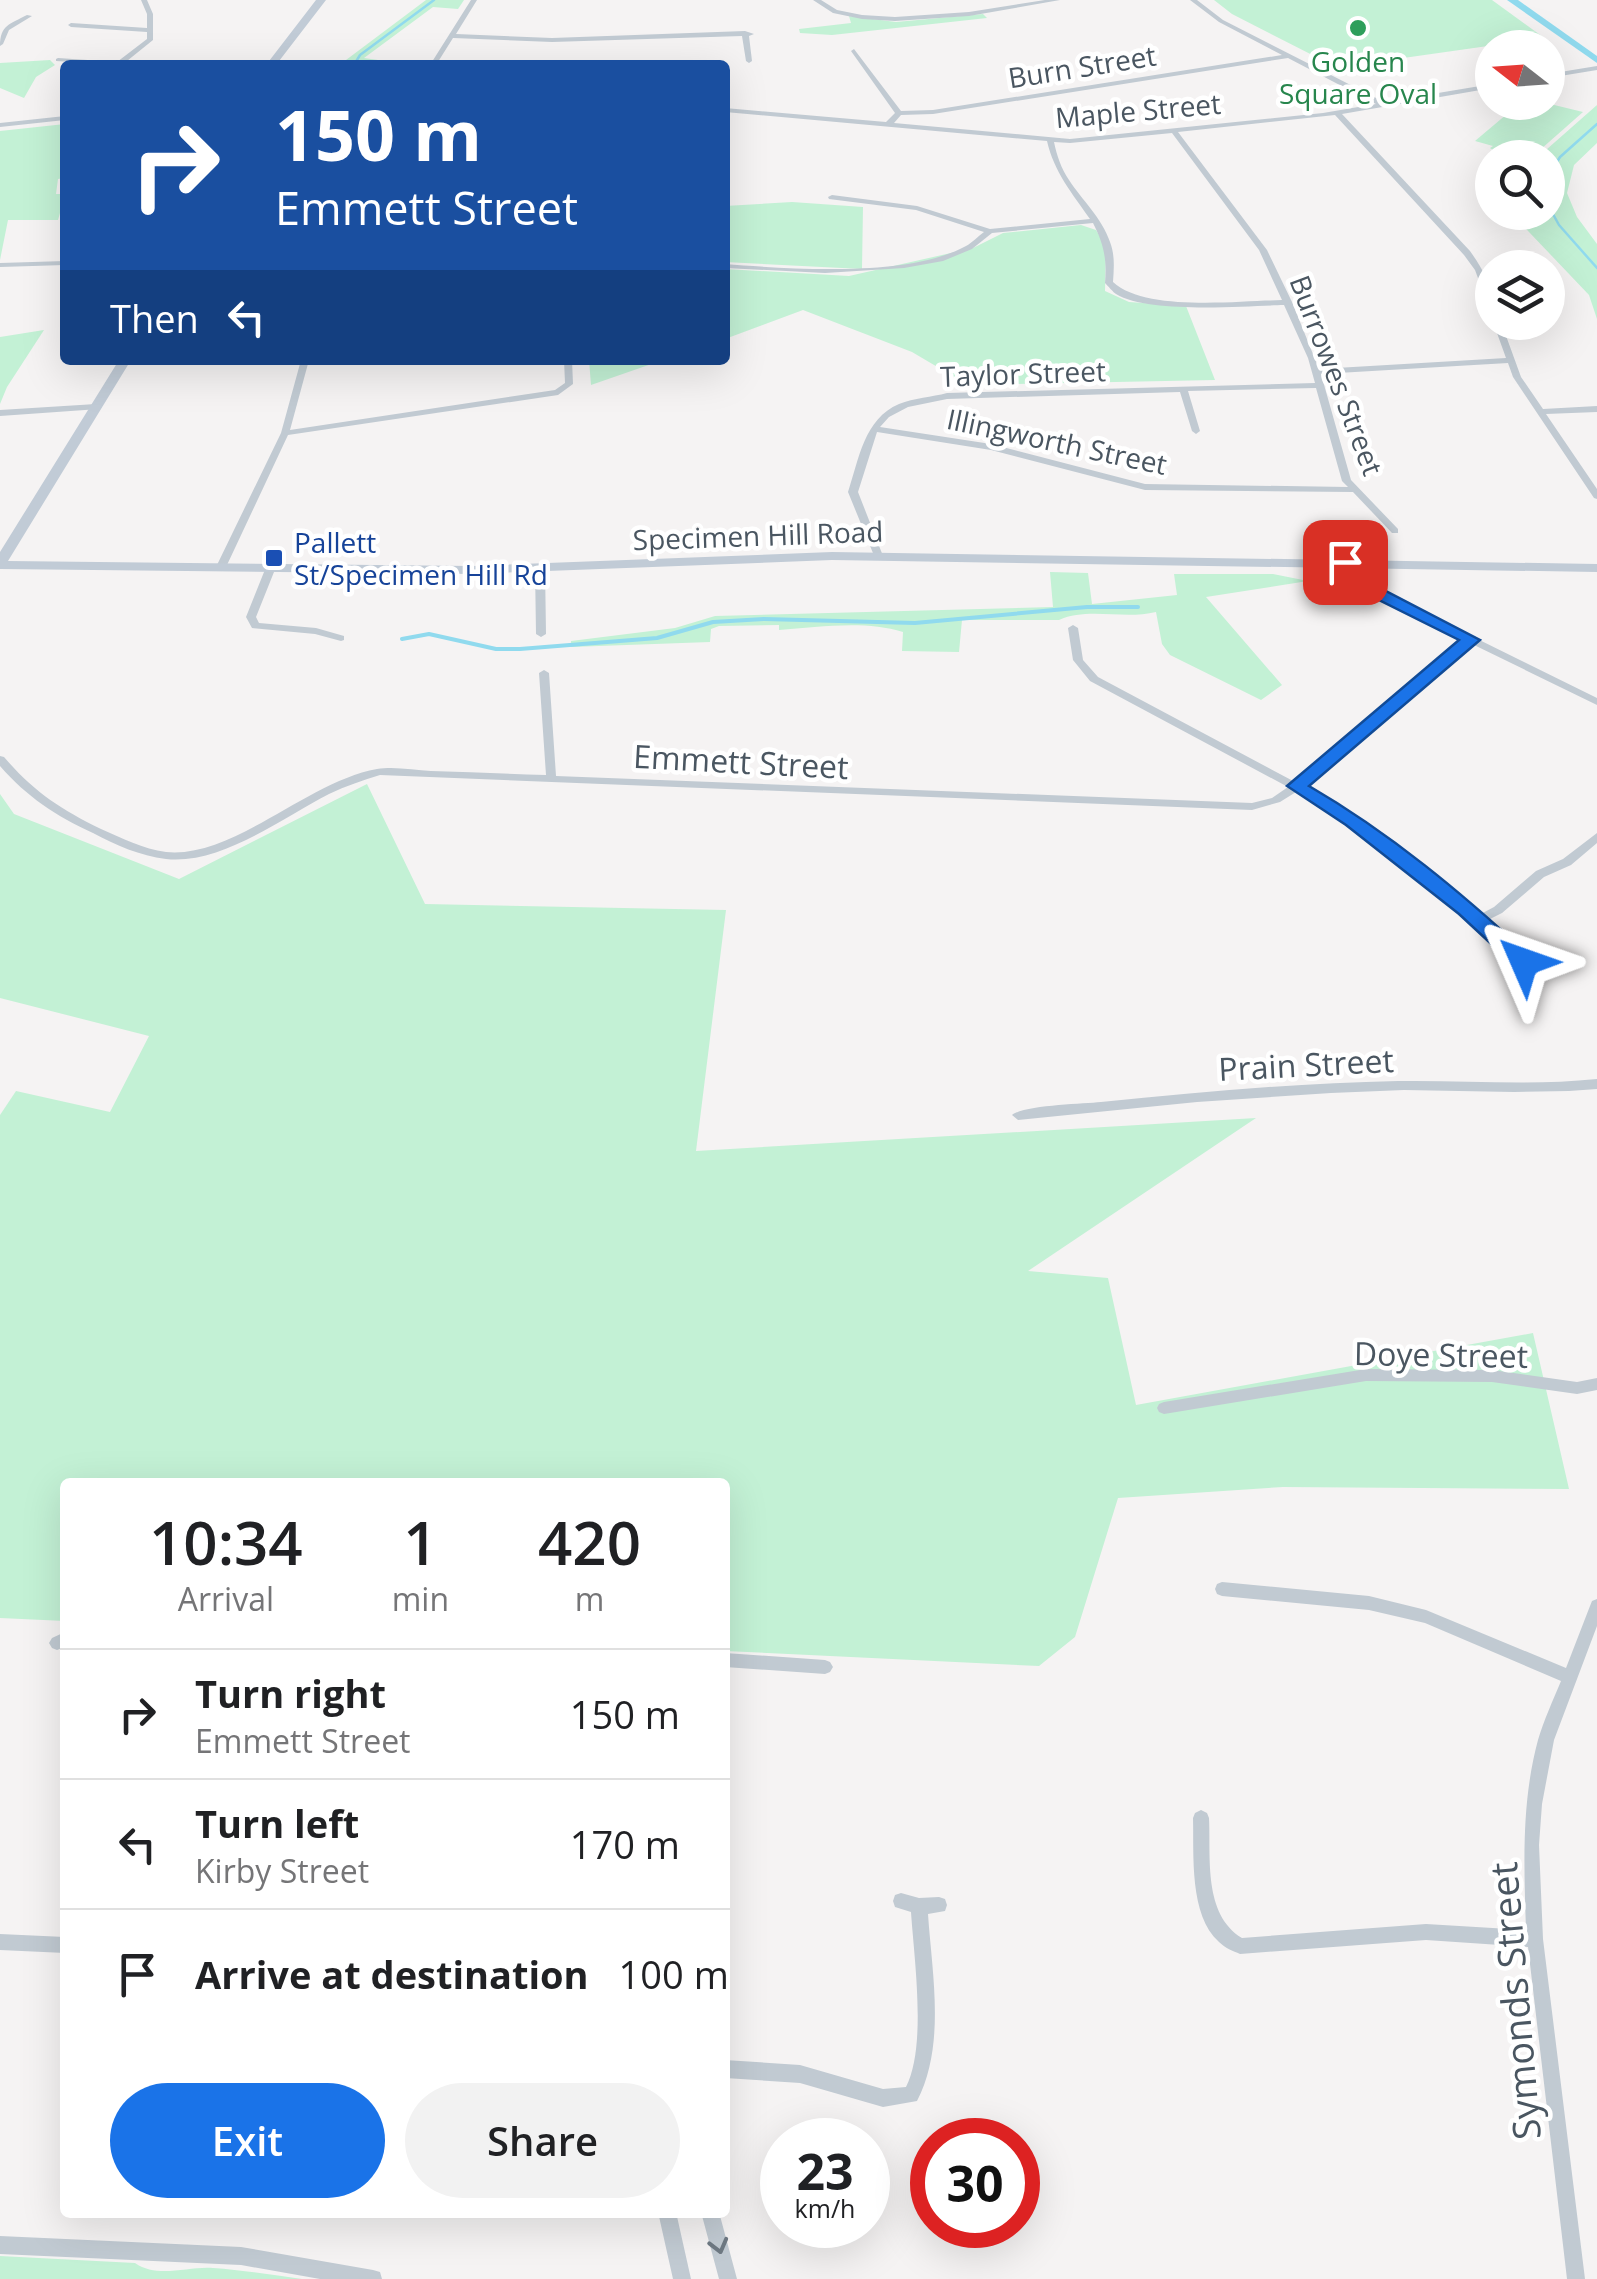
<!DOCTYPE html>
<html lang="en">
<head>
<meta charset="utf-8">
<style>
	body { margin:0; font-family:"Open Sans",sans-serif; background:#f2f2f2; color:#202124; height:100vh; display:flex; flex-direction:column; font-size:38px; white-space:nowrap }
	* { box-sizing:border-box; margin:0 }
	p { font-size:32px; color:#757577 }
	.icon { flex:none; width:55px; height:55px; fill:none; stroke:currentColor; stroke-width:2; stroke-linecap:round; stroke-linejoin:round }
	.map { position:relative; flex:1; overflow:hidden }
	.panel { position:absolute; left:60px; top:1478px; width:670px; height:740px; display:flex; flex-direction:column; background:#fff; border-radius:10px; box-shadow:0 10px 40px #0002 }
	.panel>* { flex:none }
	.banner { position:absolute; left:60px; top:60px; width:670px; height:305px; border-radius:10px; box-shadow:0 10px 40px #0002; background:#1a4fa0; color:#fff; overflow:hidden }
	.needle { width:65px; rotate:287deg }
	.controls { position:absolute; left:1475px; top:30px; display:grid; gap:20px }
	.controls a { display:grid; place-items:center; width:90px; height:90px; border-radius:50%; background:#fff; box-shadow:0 10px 40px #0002; font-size:50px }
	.speed { position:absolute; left:760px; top:2118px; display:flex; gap:20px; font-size:50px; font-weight:700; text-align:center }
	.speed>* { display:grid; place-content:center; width:130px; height:130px; border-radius:50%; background:#fff; box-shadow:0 10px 40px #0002; line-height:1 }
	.speed small { font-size:25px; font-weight:400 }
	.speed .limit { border:15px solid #d22; background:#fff; color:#111 }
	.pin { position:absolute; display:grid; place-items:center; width:85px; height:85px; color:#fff; margin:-42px; border-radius:20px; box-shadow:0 5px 15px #0006 }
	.me { position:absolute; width:110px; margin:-55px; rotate:313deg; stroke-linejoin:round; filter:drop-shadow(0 0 8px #0008) }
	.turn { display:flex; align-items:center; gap:35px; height:210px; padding:0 50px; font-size:45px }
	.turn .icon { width:130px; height:130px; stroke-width:2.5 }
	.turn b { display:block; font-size:70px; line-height:85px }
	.then { display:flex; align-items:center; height:95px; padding:0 50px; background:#0003; gap:20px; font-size:38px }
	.eta { display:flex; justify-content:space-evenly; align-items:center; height:170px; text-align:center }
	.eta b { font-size:60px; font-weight:600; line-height:70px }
	.cta { display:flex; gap:20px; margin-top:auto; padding:20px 50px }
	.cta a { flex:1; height:115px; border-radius:60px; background:#1a73e8; color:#fff; font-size:40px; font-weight:600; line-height:115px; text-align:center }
	.cta a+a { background:#f2f2f2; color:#202124 }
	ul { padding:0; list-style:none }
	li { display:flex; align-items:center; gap:30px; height:130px; padding:0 50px; border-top:2px solid #e0e0e0 }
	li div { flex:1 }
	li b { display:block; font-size:38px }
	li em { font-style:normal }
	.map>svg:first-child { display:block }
	.green { fill:#c3f1d5 }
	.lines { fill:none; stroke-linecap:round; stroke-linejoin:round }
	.stream-far1 { stroke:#90daee; stroke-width:2.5 }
	.stream { stroke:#90daee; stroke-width:4 }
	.canal { fill:#90daee; fill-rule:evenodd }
	.street { fill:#c1cad2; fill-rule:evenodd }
	.secondary { fill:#c1cbd6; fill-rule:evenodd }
	.oneway { stroke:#6e7983 }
	.route { fill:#1a73e8; stroke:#114b97; stroke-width:2.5 }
	.leisure-dot { fill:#2e9e5b; stroke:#fff; stroke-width:4 }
	.transit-dot { fill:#1a4fb4; stroke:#fff; stroke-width:4 }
	.labels { text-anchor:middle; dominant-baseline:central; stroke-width:9; stroke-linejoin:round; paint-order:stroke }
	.far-leisure-label { font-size:28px; fill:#27864d; stroke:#fff }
	.far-street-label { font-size:28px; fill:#4a5661; stroke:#fff }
	.far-transit-label { font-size:28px; fill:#164399; stroke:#fff; text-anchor:start }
	.street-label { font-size:32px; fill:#4a5661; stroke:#fff }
	.near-street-label { font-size:38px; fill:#4a5661; stroke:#fff }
</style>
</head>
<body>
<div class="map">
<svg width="1597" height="2279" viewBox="0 0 1597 2279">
	<rect width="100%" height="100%" fill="#f5f3f3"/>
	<path class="green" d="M426 0H464L458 9 433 7 364 58 413 65H330L333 61 346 60Z
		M1214 0H1492L1543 37 1537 45 1502 44 1361 64 1354 58 1328 63 1232 14Z
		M983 14 987 18 832 35 800 33 799 29 851 23 849 16 896 22Z
		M50 60 55 65 36 77 24 98 0 88V63Z
		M1520 103H1546L1583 112 1532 157H1503L1490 148 1493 146 1475 141Z
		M1597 105V143L1574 165 1567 193 1577 217 1597 244V319L1589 295 1511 213 1548 212V158L1538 157Z
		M65 124V178L58 179 56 194H65V212L60 213 58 220H8L0 260V131Z
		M792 202 863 207 862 269 725 262V206Z
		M1081 225 1096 230 1106 246 1105 291 1129 302 1186 306 1215 380 968 385 912 352 803 310 725 339V269L849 276 973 248 1003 233Z
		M44 330 7 387 0 404V337Z
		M589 360H663L591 385Z
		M1050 572 1088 573 1092 604 1177 595 1174 574H1273L1308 581 1206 597 1282 685 1261 700 1170 655 1162 644 1156 612C1124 620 1088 607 1059 620H962L959 652 902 651 903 632C865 620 819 627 779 630V625L719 626 711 629 710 642 571 647V641L675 628 715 616 1053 607Z
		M367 784 425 904 726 910 696 1151 1256 1118 1028 1271 1108 1278 1136 1405 1533 1333 1569 1489 1283 1487 1118 1498 1075 1637 1039 1666 725 1651V1482H65V1621L0 1618V1115L16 1091 110 1112 149 1036 0 998V794L14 814 179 879Z
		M0 2256 135 2263C158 2279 188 2266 213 2268 242 2270 272 2275 302 2279H0Z"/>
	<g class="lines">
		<path class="stream-far1" d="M354 65 360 55 434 0
			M1548 176 1560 157 1597 124
			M1548 205 1559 225 1597 268"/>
		<path class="stream" d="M402 639 429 634 496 649H520L657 638 713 622 764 619 915 623 1087 607H1138"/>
		<path class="canal" d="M1507 0H1518L1597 56V63Z"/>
		<path class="street" d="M141 0H147L153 14V40L122 65 56 61V59L58 58 117 62 147 39V32L71 27 68 25 71 23 147 28V14Z
			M471 0H477L456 34 552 38 745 31 754 34 749 36 752 61 749 63 746 61 742 36 552 42 453 38 436 65H430Z
			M813 0H821L837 10 862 15 895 17 969 12 1045 0H1060L969 16 895 21 862 19 833 13Z
			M1190 0H1197L1223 20 1384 102 1492 84V88L1342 114 1470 251C1482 268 1493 286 1492 307L1488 305 1475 270 1464 255 1335 115 1178 132 1267 250 1292 302 1319 369 1506 358 1493 322H1501L1521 377 1543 409 1597 406V412L1546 414 1597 489V499L1594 498 1513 377 1508 363 1321 374 1351 480 1398 529V533H1392L1353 492 1145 490 991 450 877 432 858 492 883 556 881 558H875L848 492C859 459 864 419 899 404 914 398 932 397 947 393L1315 383 1308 358 1284 305C1244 306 1149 314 1116 294 1114 293 1107 285 1105 283 1107 260 1104 244 1093 223L992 233 972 249 943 261 904 268 825 273 725 268V264C790 269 908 278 966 246 972 243 978 236 984 232L916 210 829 199 828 197 832 195 917 206 990 229 1090 219C1072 193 1054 172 1047 141L725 112V108L886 122 895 113 851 51 854 49 901 111 933 110 1282 55 1219 22ZM1288 58 1376 104 1323 113 1070 139 894 123 901 115 933 114ZM1172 133 1259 250 1282 300C1238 301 1145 312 1113 282 1114 268 1115 255 1110 242 1102 218 1082 200 1069 180 1061 168 1057 156 1054 142L1070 143ZM1316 388 1342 481 1348 487 1145 484 991 444 880 427 889 417 908 407 947 399 1180 392 1192 431 1196 434 1200 431 1188 391Z
			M27 15 32 16 9 30 3 44 0 46C0 25 10 24 27 15Z
			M1597 66V70L1548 78V74Z
			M65 116V120L0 127V123Z
			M65 261V265L0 267V263Z
			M301 360H309L290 430 555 390 565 383 564 360H572L573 384 558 395 288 435 227 565 222 568 219 567 217 565 281 433Z
			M96 404 100 407 99 409 0 416V410Z
			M1345 559 1350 562 1354 576 1364 583 1597 698V705L1472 644 1303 786 1343 808 1479 915 1494 907 1536 871 1563 859 1597 833V843L1571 865 1544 877 1502 913 1486 921 1527 959 1542 980 1540 983H1532L1519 965 1462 912 1335 812 1296 792 1280 802 1252 810 380 775C363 780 346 786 329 794 282 818 221 865 166 859 140 856 116 845 93 833 56 816 27 797 0 766V756L4 757C33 791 60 809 101 829 122 838 143 849 166 852 233 859 308 781 377 769 394 766 414 770 431 771 469 772 507 774 546 775L539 673 544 670 549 673 556 776 1252 803 1272 798 1288 787 1090 681 1073 660 1068 628 1073 625 1078 628 1083 660 1098 677 1295 782 1465 640 1358 587 1347 579 1340 562Z
			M271 564 276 567 256 617 259 623 316 628 344 636V640L341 641 315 634 252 628 246 617 266 567Z
			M540 564 545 567 546 634 541 637 536 634 535 567Z
			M1597 1079V1089L1569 1091 1514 1092 1404 1090 1331 1093 1197 1102 1018 1120 1012 1115C1024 1105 1082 1104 1101 1102 1200 1092 1299 1083 1398 1081 1465 1080 1531 1086 1597 1079Z
			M1366 1369 1492 1370 1577 1382 1597 1378V1390L1577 1394 1492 1382 1366 1381 1164 1414 1159 1412 1157 1408 1159 1404 1164 1402Z
			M1222 1582 1369 1596 1426 1610 1566 1668 1590 1606 1592 1601 1597 1599V1626L1554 1740 1542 1804 1539 1845 1543 1939 1585 2279H1567L1528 1947 1426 1940 1240 1954C1233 1951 1225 1948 1219 1942 1189 1915 1194 1855 1193 1818L1195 1813 1201 1810 1207 1813 1209 1818C1211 1858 1203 1914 1242 1938L1426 1924 1526 1930C1524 1866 1521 1803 1538 1740 1544 1720 1553 1700 1561 1681L1425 1623 1369 1610 1222 1596 1217 1594 1215 1589 1217 1584Z
			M65 1632V1647L57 1650 52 1648 49 1643 52 1638Z
			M725 1653 825 1660 830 1662 833 1667 830 1672 825 1674 725 1667Z
			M901 1893 919 1898 939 1897 945 1899 947 1905 945 1911 928 1914C932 1974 946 2045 917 2101L883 2107 800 2083 725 2078V2060L800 2065 883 2089 906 2087C927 2046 914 1958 911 1912L895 1907 893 1901 895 1895Z
			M0 1934 65 1937V1953L0 1950Z
			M658 2212H676L691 2279H673Z
			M701 2212H719L737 2279H719Z
			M0 2236 241 2247 373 2270 380 2272 382 2279H320L241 2265 0 2254Z"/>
		<path class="secondary" d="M316 0H326L276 65H266Z
			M119 360H131L8 561 472 566 832 552 1597 564V572L832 560 472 574 0 569V552Z"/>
	</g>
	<defs><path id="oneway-chevron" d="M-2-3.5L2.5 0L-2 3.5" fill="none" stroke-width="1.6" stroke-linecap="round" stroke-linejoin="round" transform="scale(2.5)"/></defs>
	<use class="oneway" href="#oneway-chevron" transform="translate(719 2246) rotate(75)"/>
	<path class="route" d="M1345 557 1351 558 1361 578 1480 640 1309 786C1390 833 1462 893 1531 957L1534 962 1531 967H1516L1459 914 1346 825 1287 786 1459 640 1347 584 1336 562Z"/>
	<circle class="leisure-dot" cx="1358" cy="28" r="10"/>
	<rect class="transit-dot" x="264" y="548" width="20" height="20" rx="5"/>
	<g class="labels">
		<g class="far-leisure-label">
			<text x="1358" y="61">Golden<tspan x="1358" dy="32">Square Oval</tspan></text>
		</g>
		<g class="far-street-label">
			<text transform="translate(1082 66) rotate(-9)">Burn Street</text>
			<text transform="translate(1138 110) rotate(-5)">Maple Street</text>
			<text transform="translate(1023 373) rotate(-2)">Taylor Street</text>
			<text transform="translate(1337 375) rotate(69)">Burrowes Street</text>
			<text transform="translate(1057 441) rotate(12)">Illingworth Street</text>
			<text transform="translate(758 535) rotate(-2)">Specimen Hill Road</text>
		</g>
		<g class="far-transit-label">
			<text x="294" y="542">Pallett<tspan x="294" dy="32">St/Specimen Hill Rd</tspan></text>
		</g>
		<g class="street-label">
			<text transform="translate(741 761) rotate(3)">Emmett Street</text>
			<text transform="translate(1306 1064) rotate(-3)">Prain Street</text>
			<text transform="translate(1441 1354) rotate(1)">Doye Street</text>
		</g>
		<g class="near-street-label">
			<text transform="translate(1514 2001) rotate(-95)">Symonds Street</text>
		</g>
	</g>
</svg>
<div class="controls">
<a><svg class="needle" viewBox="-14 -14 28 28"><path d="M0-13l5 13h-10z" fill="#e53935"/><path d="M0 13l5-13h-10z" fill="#757577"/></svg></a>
<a><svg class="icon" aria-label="search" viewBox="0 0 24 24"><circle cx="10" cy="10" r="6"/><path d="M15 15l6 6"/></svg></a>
<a><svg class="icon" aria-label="layers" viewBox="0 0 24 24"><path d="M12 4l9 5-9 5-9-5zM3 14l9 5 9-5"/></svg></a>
</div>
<div class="speed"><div>23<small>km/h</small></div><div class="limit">30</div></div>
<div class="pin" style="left:1345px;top:562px;background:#d93025"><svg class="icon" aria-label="arrive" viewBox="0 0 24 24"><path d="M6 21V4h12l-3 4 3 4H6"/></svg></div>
<svg class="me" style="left:1524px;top:962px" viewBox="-20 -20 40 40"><path d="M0-17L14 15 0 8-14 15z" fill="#1a73e8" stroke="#fff" stroke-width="4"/></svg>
<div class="banner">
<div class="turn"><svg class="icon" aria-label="right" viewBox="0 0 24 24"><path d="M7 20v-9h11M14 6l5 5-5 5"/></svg><div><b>150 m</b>Emmett Street</div></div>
<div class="then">Then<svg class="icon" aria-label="left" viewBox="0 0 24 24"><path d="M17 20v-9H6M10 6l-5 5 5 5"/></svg></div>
</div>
<section class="panel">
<div class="eta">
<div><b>10:34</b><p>Arrival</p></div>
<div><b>1</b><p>min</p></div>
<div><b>420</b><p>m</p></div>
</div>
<ul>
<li><svg class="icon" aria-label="right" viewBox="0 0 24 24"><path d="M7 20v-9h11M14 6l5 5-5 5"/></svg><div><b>Turn right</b><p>Emmett Street</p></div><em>150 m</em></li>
<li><svg class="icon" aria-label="left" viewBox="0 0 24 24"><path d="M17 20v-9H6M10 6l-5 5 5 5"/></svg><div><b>Turn left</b><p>Kirby Street</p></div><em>170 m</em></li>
<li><svg class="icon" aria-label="arrive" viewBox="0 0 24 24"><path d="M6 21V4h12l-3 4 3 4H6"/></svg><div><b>Arrive at destination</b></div><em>100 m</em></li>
</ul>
<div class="cta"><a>Exit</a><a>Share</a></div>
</section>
</div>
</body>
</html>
